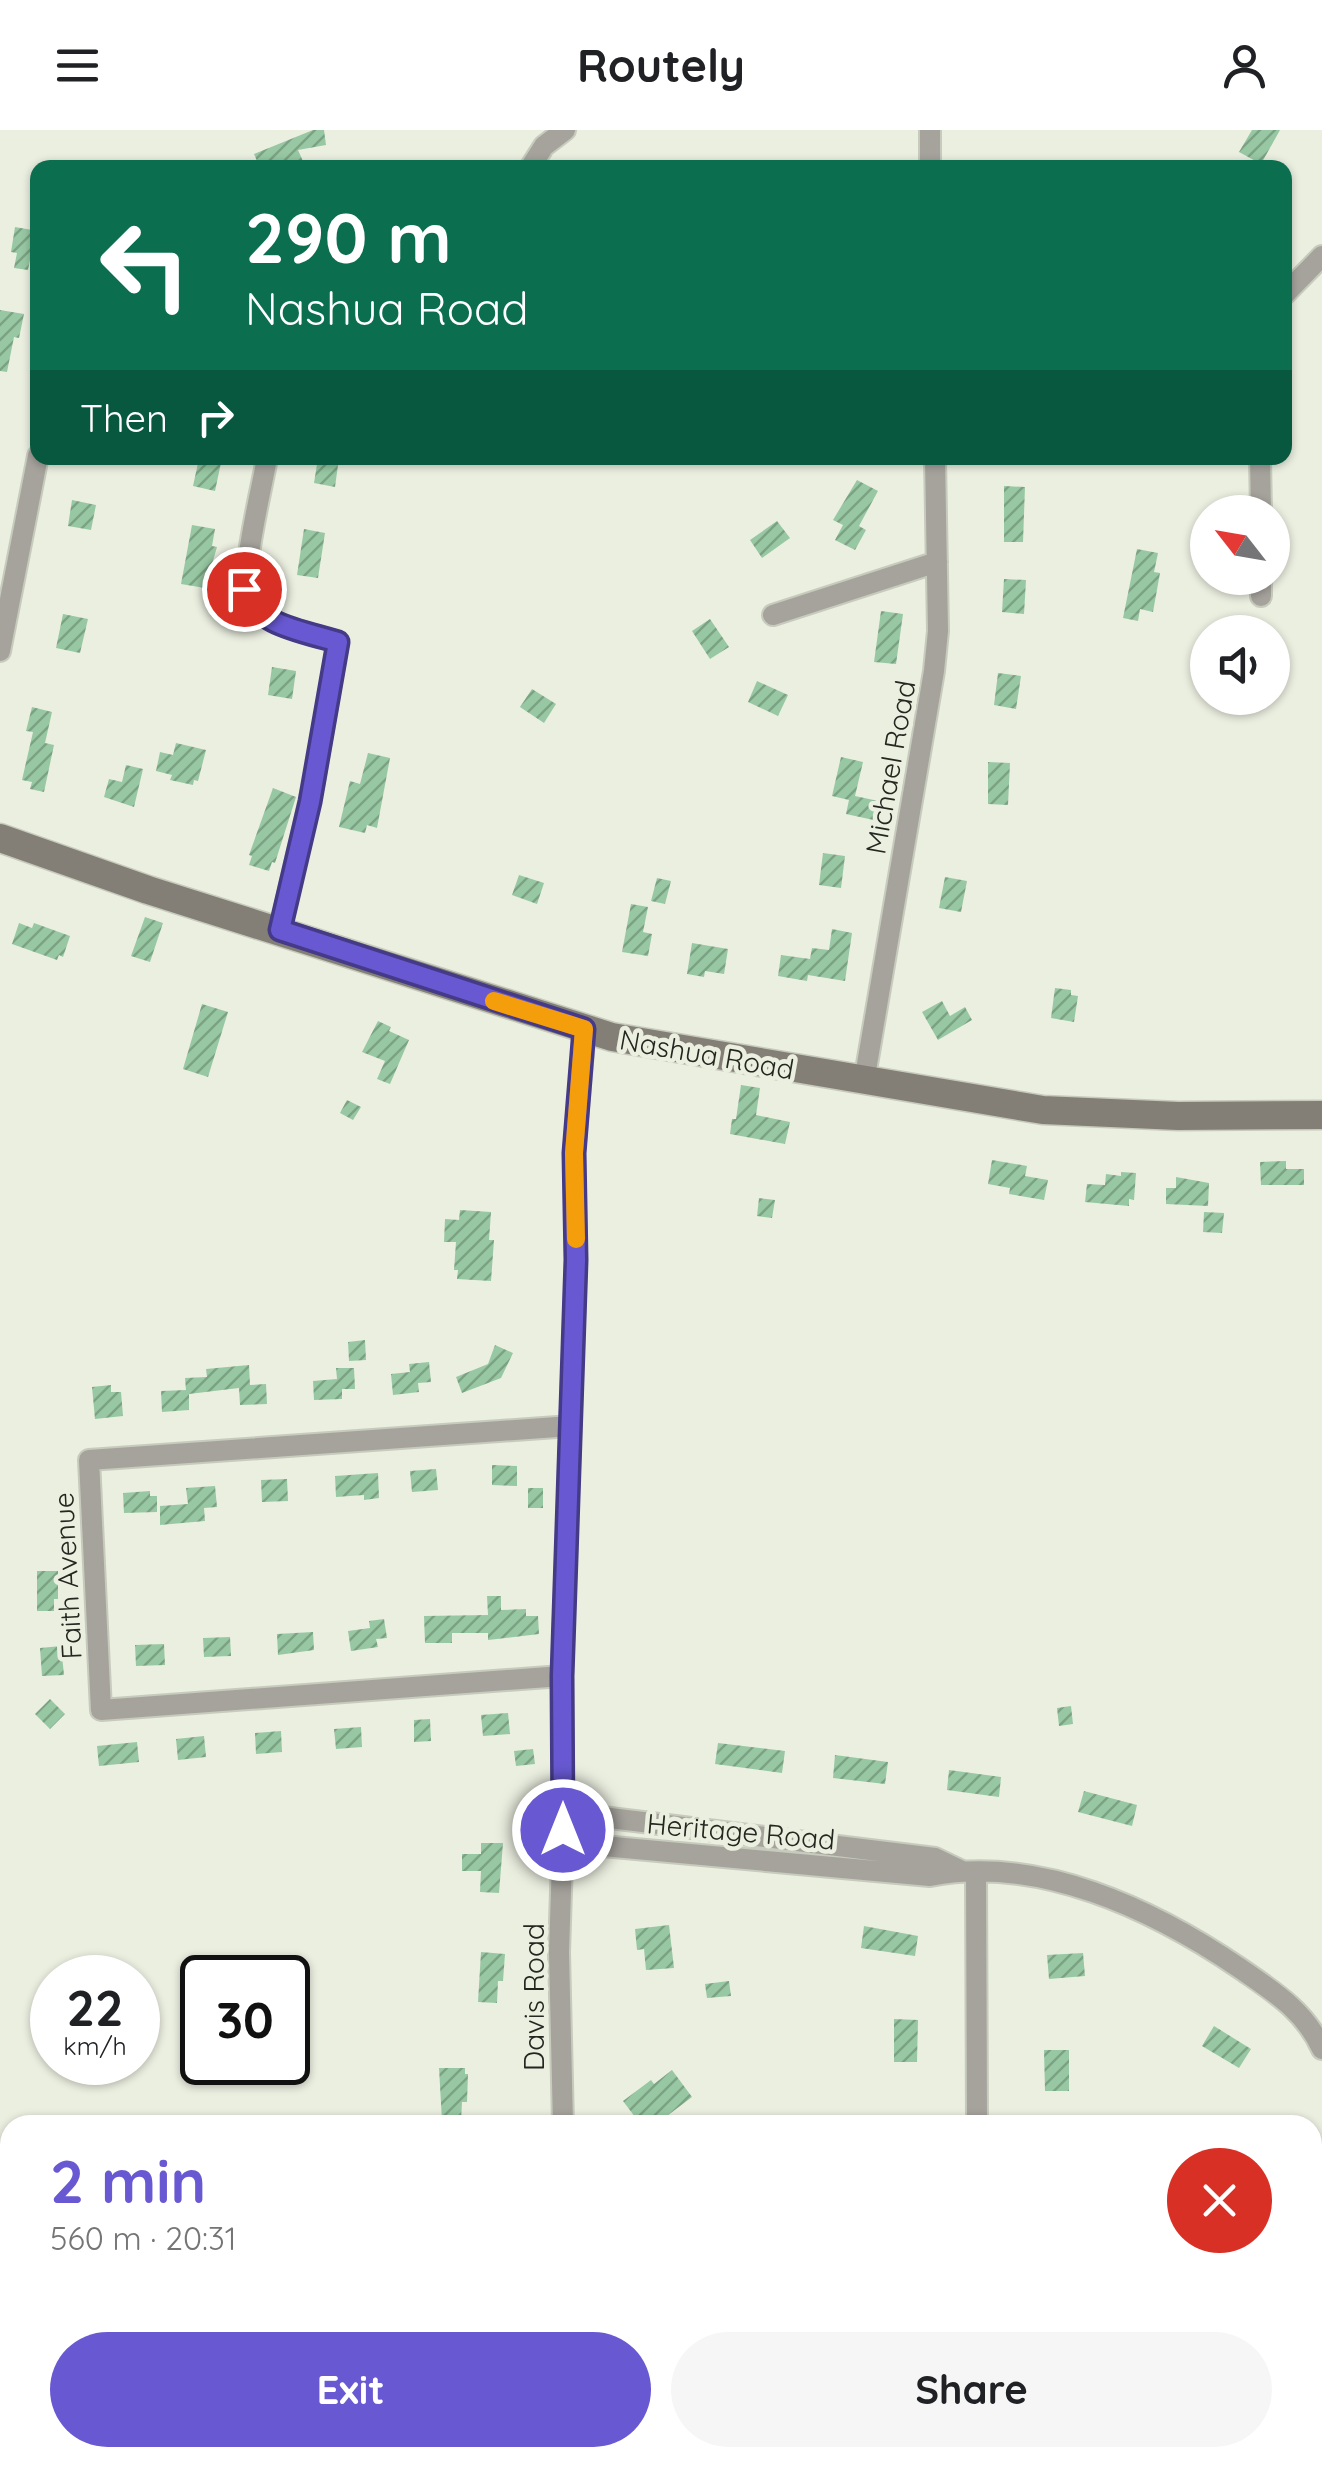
<!DOCTYPE html>
<html lang="en">
<head>
<meta charset="utf-8">
<style>
	body { margin:0; font-family:Quicksand,sans-serif; background:#f6f6f6; color:#202124; height:100vh; display:flex; flex-direction:column; font-size:38px; white-space:nowrap }
	* { box-sizing:border-box; margin:0 }
	p { font-size:32px; color:#757577 }
	.icon { flex:none; width:55px; height:55px; fill:none; stroke:currentColor; stroke-width:2; stroke-linecap:round; stroke-linejoin:round }
	.map { position:relative; flex:1; overflow:hidden }
	.drawer { position:absolute; left:0px; top:1985px; width:1322px; height:352px; display:flex; flex-direction:column; background:#fff; border-radius:30px 30px 0 0; box-shadow:0 2px 8px #0004 }
	.drawer>* { flex:none }
	.hud { position:absolute; left:30px; top:30px; width:1262px; height:305px; border-radius:20px; box-shadow:0 2px 8px #0004; background:#0b6e4f; color:#fff; overflow:hidden }
	.needle { width:65px; rotate:301deg }
	.fabs { position:absolute; left:1190px; top:365px; display:grid; gap:20px }
	.fabs a { display:grid; place-items:center; width:100px; height:100px; border-radius:50%; background:#fff; box-shadow:0 2px 8px #0004; font-size:50px }
	.speed { position:absolute; left:30px; top:1825px; display:flex; gap:20px; font-size:50px; font-weight:700; text-align:center }
	.speed>* { display:grid; place-content:center; width:130px; height:130px; border-radius:50%; background:#fff; box-shadow:0 2px 8px #0004; line-height:1 }
	.speed small { font-size:25px; font-weight:400 }
	.speed .limit { border:5px solid #111; border-radius:15px; background:#fff; color:#111 }
	.pin { position:absolute; display:grid; place-items:center; width:85px; height:85px; color:#fff; margin:-42px; border:5px solid #fff; border-radius:50%; box-shadow:0 2px 10px #0007 }
	.me { position:absolute; width:110px; margin:-55px; rotate:0deg; stroke-linejoin:round; filter:drop-shadow(0 0 8px #0008) }
	.turn { display:flex; align-items:center; gap:35px; height:210px; padding:0 50px; font-size:45px }
	.turn .icon { width:130px; height:130px; stroke-width:2.5 }
	.turn b { display:block; font-size:70px; line-height:85px }
	.then { display:flex; align-items:center; height:95px; padding:0 50px; background:#0003; gap:20px; font-size:38px }
	.round { display:grid; place-items:center; flex:none; width:105px; height:105px; border-radius:52px; background:#f6f6f6 }
	.summary { display:flex; align-items:center; justify-content:space-between; height:170px; padding:0 50px }
	h1 { font-size:60px; font-weight:700; line-height:75px; color:#6859d2 }
	.button { display:flex; gap:20px; margin-top:auto; padding:20px 50px }
	.button a { flex:1; height:115px; border-radius:60px; background:#6859d2; color:#fff; font-size:40px; font-weight:700; line-height:115px; text-align:center }
	.button a+a { background:#f6f6f6; color:#202124 }
	header { display:flex; justify-content:space-between; align-items:center; height:130px; padding:0 50px; background:#fff; font-size:45px; font-weight:700 }
	.map>svg:first-child { display:block }
	.building { fill:url(#building-hatch) }
	.lines { fill:none; stroke-linecap:round; stroke-linejoin:round }
	.minor-casing { stroke:#c7cbbd; stroke-width:24 }
	.secondary-casing { stroke:#c7cbbd; stroke-width:31 }
	.minor { stroke:#a6a39d; stroke-width:20 }
	.secondary { stroke:#847f76; stroke-width:28 }
	.route-casing { stroke:#443a88; stroke-width:25 }
	.route { stroke:#6859d2; stroke-width:18 }
	.slow { stroke:#f59e0b; stroke-width:18 }
	.labels { text-anchor:middle; dominant-baseline:central; stroke-width:9; stroke-linejoin:round; paint-order:stroke }
	.street-label { font-size:28px; fill:#242620; stroke:#ebefe0 }
</style>
</head>
<body>
<header><svg class="icon" aria-label="menu" viewBox="0 0 24 24"><path d="M4 6h16M4 12h16M4 18h16"/></svg>Routely<svg class="icon" aria-label="person" viewBox="0 0 24 24"><circle cx="12" cy="8" r="4"/><path d="M4 21q1-7 8-7t8 7"/></svg></header>
<div class="map">
<svg width="1322" height="2337" viewBox="0 0 1322 2337">
	<defs>
		<pattern id="building-hatch" width="6" height="6" patternUnits="userSpaceOnUse" patternTransform="scale(2.5)"><rect width="6" height="6" fill="#98c8a3"/><path d="M-1 1l2-2M0 6l6-6M5 7l2-2" fill="none" stroke="#7ca284"/></pattern>
	</defs>
	<rect width="100%" height="100%" fill="#ebefe0"/>
	<path class="building" d="M313 0H324L326 15 298 20 306 38H260L254 24Z
		M1252 0H1280L1261 34 1239 22Z
		M15 97 38 101 35 126 31 125 28 140 14 138 17 123 11 122Z
		M0 180 24 184 19 208 14 207 7 242 0 241Z
		M206 328H222L215 361 193 356 198 333 204 335Z
		M318 328H339L335 357 314 353Z
		M857 350 878 361 859 396 866 400 855 420 835 410 843 395 833 390Z
		M1004 356 1025 357 1023 412H1004Z
		M72 370 96 375 91 400 68 396Z
		M777 391 790 408 762 428 750 410Z
		M192 395 215 399 212 416 217 417 205 458 181 454Z
		M304 399 325 403 318 448 297 445Z
		M1137 419 1158 423 1154 442 1160 443 1153 482 1140 479 1138 491 1123 488Z
		M1004 449 1026 450 1024 484 1002 482Z
		M881 481 903 484 896 534 874 532Z
		M63 484 88 489 80 523 56 518Z
		M710 489 729 517 710 529 692 501Z
		M272 537 296 541 292 569 268 565Z
		M998 543 1021 546 1016 579 994 575Z
		M757 551 788 565 778 586 748 572Z
		M532 559 556 574 544 593 520 577Z
		M32 577 52 582 45 613 54 615 44 662 30 659 32 652 22 650 33 602 26 601Z
		M176 613 206 620 198 651 194 650 193 655 170 650 172 645 156 641 160 622 173 625Z
		M368 623 390 628 377 698 367 695 365 703 339 697 350 651 360 654Z
		M841 627 863 632 855 666 883 672 878 691 846 684 849 670 832 666Z
		M988 632 1010 633 1008 675 988 674Z
		M126 635 143 639 134 677 104 667 109 649 122 652Z
		M273 658 296 667 275 733 272 732 269 741 249 735 252 726 249 725Z
		M823 723 845 726 841 758 819 755Z
		M519 745 544 753 537 774 512 765Z
		M945 747 967 751 961 782 939 778Z
		M657 748 671 751 665 774 651 771Z
		M631 774 648 777 643 802 652 804 648 826 622 822Z
		M145 787 163 793 150 832 131 826Z
		M19 793 32 798 34 793 70 806 63 827 59 825 57 830 12 814Z
		M832 799 852 803 845 851 808 845 807 851 778 846 781 825 810 829 812 818 829 820Z
		M692 813 728 819 724 844 705 841 704 847 687 844Z
		M1055 858 1071 860V865L1078 866 1074 892 1051 888Z
		M942 871 950 886 965 877 972 890 938 910 922 882Z
		M202 874 228 882 208 947 183 939Z
		M378 891 391 897 389 901 409 910 390 954 377 949 385 931 362 922Z
		M741 955 760 958 756 985 790 992 785 1014 730 1004 732 989H736Z
		M347 970 361 977 353 990 340 983Z
		M992 1030 1027 1036 1025 1046 1048 1050 1044 1070 1009 1064 1010 1058 988 1054Z
		M1286 1031V1039H1304V1055H1261L1260 1032Z
		M1121 1042 1136 1043 1134 1070 1129 1069V1076L1085 1072 1087 1054 1105 1055 1106 1044 1121 1046Z
		M1176 1047 1209 1053 1208 1076 1166 1074V1058H1176Z
		M759 1068 775 1070 772 1088 757 1086Z
		M460 1080 491 1082 489 1110H494L491 1151 457 1149 458 1140H454L456 1112H444L445 1089 459 1090Z
		M1204 1082 1224 1083 1222 1103 1203 1102Z
		M365 1210 366 1230 349 1231 348 1212Z
		M495 1215 513 1223 501 1248 462 1263 456 1247 488 1234Z
		M429 1232 431 1252 418 1253 419 1262 393 1265 391 1244 410 1242 409 1234Z
		M249 1235 250 1255 266 1254 267 1274 240 1275 239 1258 189 1264V1280L162 1282 161 1261 186 1260 185 1248 207 1247 206 1239Z
		M336 1238H354L355 1259H342V1269L314 1270 313 1251 337 1249Z
		M111 1255V1262H121L123 1286 95 1289 92 1257Z
		M492 1335 517 1336V1356L492 1355Z
		M436 1339 438 1360 412 1362 410 1341Z
		M378 1343 379 1368 364 1370V1365L336 1367 335 1346Z
		M287 1349 288 1371 262 1372 261 1350Z
		M215 1356 217 1377 204 1378 205 1391 160 1395V1376L188 1374 186 1358Z
		M528 1358H543V1378H528Z
		M150 1361V1366H157V1382L124 1383 123 1363Z
		M37 1441H58V1469H54V1481H37Z
		M487 1466H501V1480L526 1479V1486H538L539 1504 488 1510V1503H452V1513H425L424 1486 488 1485Z
		M384 1489 387 1508 376 1509 378 1517 351 1521 348 1501 370 1498 369 1491Z
		M313 1502 314 1520 278 1525 277 1504Z
		M230 1507 231 1526 204 1527 203 1508Z
		M164 1514 165 1535 136 1536 135 1515Z
		M61 1516 64 1545 42 1546 40 1518Z
		M50 1569 65 1584 50 1599 35 1584Z
		M1071 1576 1073 1594 1059 1596 1057 1578Z
		M508 1583 510 1604 483 1606 481 1585Z
		M430 1589 431 1611 414 1612V1590Z
		M361 1597 362 1617 336 1619 334 1599Z
		M281 1601 282 1622 256 1624 255 1603Z
		M204 1606 206 1627 178 1630 176 1609Z
		M137 1612 139 1632 99 1636 97 1616Z
		M718 1613 785 1621 782 1643 715 1634Z
		M533 1619 535 1634 516 1636 514 1621Z
		M835 1625 888 1632 885 1654 833 1648Z
		M949 1640 1001 1647 999 1667 947 1660Z
		M1084 1661 1137 1675 1132 1696 1078 1682Z
		M481 1713H503L499 1763 480 1762 481 1741H462V1724H481Z
		M669 1795 674 1838 646 1840 644 1819 637 1820 635 1799Z
		M864 1796 918 1806 915 1826 861 1818Z
		M481 1822 505 1824 503 1851H498L497 1873 478 1872Z
		M1083 1823 1085 1846 1049 1849 1047 1825Z
		M729 1851 731 1866 707 1868 705 1854Z
		M894 1889 918 1890 917 1932H894Z
		M1214 1896 1251 1919 1239 1938 1202 1916Z
		M1044 1920H1069V1961H1045Z
		M439 1938H465V1944H468L467 1972H462L461 1991H442Z
		M672 1940 692 1967 655 1995H641L623 1971 651 1950 654 1954Z"/>
	<g class="lines">
		<defs>
			<path id="minor" d="M930 0V38
				M530 38 544 16 565 0
				M1285 164 1322 126
				M267 328C263 354 236 458 251 475 271 497 310 503 338 512L314 651 280 800
				M1260 328 1261 382
				M1261 448V466
				M773 485 937 432
				M0 521 38 326
				M864 952 934 541 938 501 935 328
				M562 1546 101 1580 89 1330 571 1296
				M563 1700 603 1716 930 1746C1039 1725 1153 1779 1241 1839 1274 1862 1305 1881 1322 1919
				M563 1700 602 1687 935 1728 960 1740
				M976 1742 977 1995
				M563 1995 559 1822 563 1700 562 1546 576 1130 574 1023 585 899
				M1312 2300 1317 2278 1322 2168
				M585 2328 586 2337
				M1081 2328 1100 2337
				M1293 2337 1300 2328"/>
			<path id="secondary" d="M0 708 148 760 612 907 1043 980 1178 986 1322 985"/>
		</defs>
		<use href="#minor" class="minor-casing"/>
		<use href="#secondary" class="secondary-casing"/>
		<use href="#minor" class="minor"/>
		<use href="#secondary" class="secondary"/>
	</g>
	<g class="lines">
		<defs>
			<path id="route" d="M244 459C253 495 307 502 338 512L310 672 280 800 584 899 574 1023 576 1130 562 1546 563 1700"/>
		</defs>
		<use href="#route" class="route-casing"/>
		<use href="#route" class="route"/>
		<path class="slow" d="M494 871 584 899 574 1023 576 1109"/>
	</g>
	<g class="labels">
		<g class="street-label">
			<text transform="translate(890 637) rotate(-80)">Michael Road</text>
			<text transform="translate(707 924) rotate(10)">Nashua Road</text>
			<text transform="translate(67 1446) rotate(-93)">Faith Avenue</text>
			<text transform="translate(741 1701) rotate(5)">Heritage Road</text>
			<text transform="translate(533 1867) rotate(-90)">Davis Road</text>
		</g>
	</g>
</svg>
<div class="fabs">
<a><svg class="needle" viewBox="-14 -14 28 28"><path d="M0-13l5 13h-10z" fill="#e53935"/><path d="M0 13l5-13h-10z" fill="#757577"/></svg></a>
<a><svg class="icon" aria-label="sound" viewBox="0 0 24 24"><path d="M4 9h4l5-4v14l-5-4H4zM17 9q2 3 0 6"/></svg></a>
</div>
<div class="speed"><div>22<small>km/h</small></div><div class="limit">30</div></div>
<div class="pin" style="left:244px;top:459px;background:#d93025"><svg class="icon" aria-label="arrive" viewBox="0 0 24 24"><path d="M6 21V4h12l-3 4 3 4H6"/></svg></div>
<svg class="me" style="left:563px;top:1700px" viewBox="-20 -20 40 40"><circle r="17" fill="#6859d2" stroke="#fff" stroke-width="3"/><path d="M0-11L8 9 0 5-8 9z" fill="#fff"/></svg>
<div class="hud">
<div class="turn"><svg class="icon" aria-label="left" viewBox="0 0 24 24"><path d="M17 20v-9H6M10 6l-5 5 5 5"/></svg><div><b>290 m</b>Nashua Road</div></div>
<div class="then">Then<svg class="icon" aria-label="right" viewBox="0 0 24 24"><path d="M7 20v-9h11M14 6l5 5-5 5"/></svg></div>
</div>
<section class="drawer">
<div class="summary"><div><h1>2 min</h1><p>560 m · 20:31</p></div><a class="round" style="background:#d93025;color:#fff"><svg class="icon" aria-label="close" viewBox="0 0 24 24"><path d="M6 6l12 12M18 6L6 18"/></svg></a></div>
<div class="button"><a>Exit</a><a>Share</a></div>
</section>
</div>
</body>
</html>
